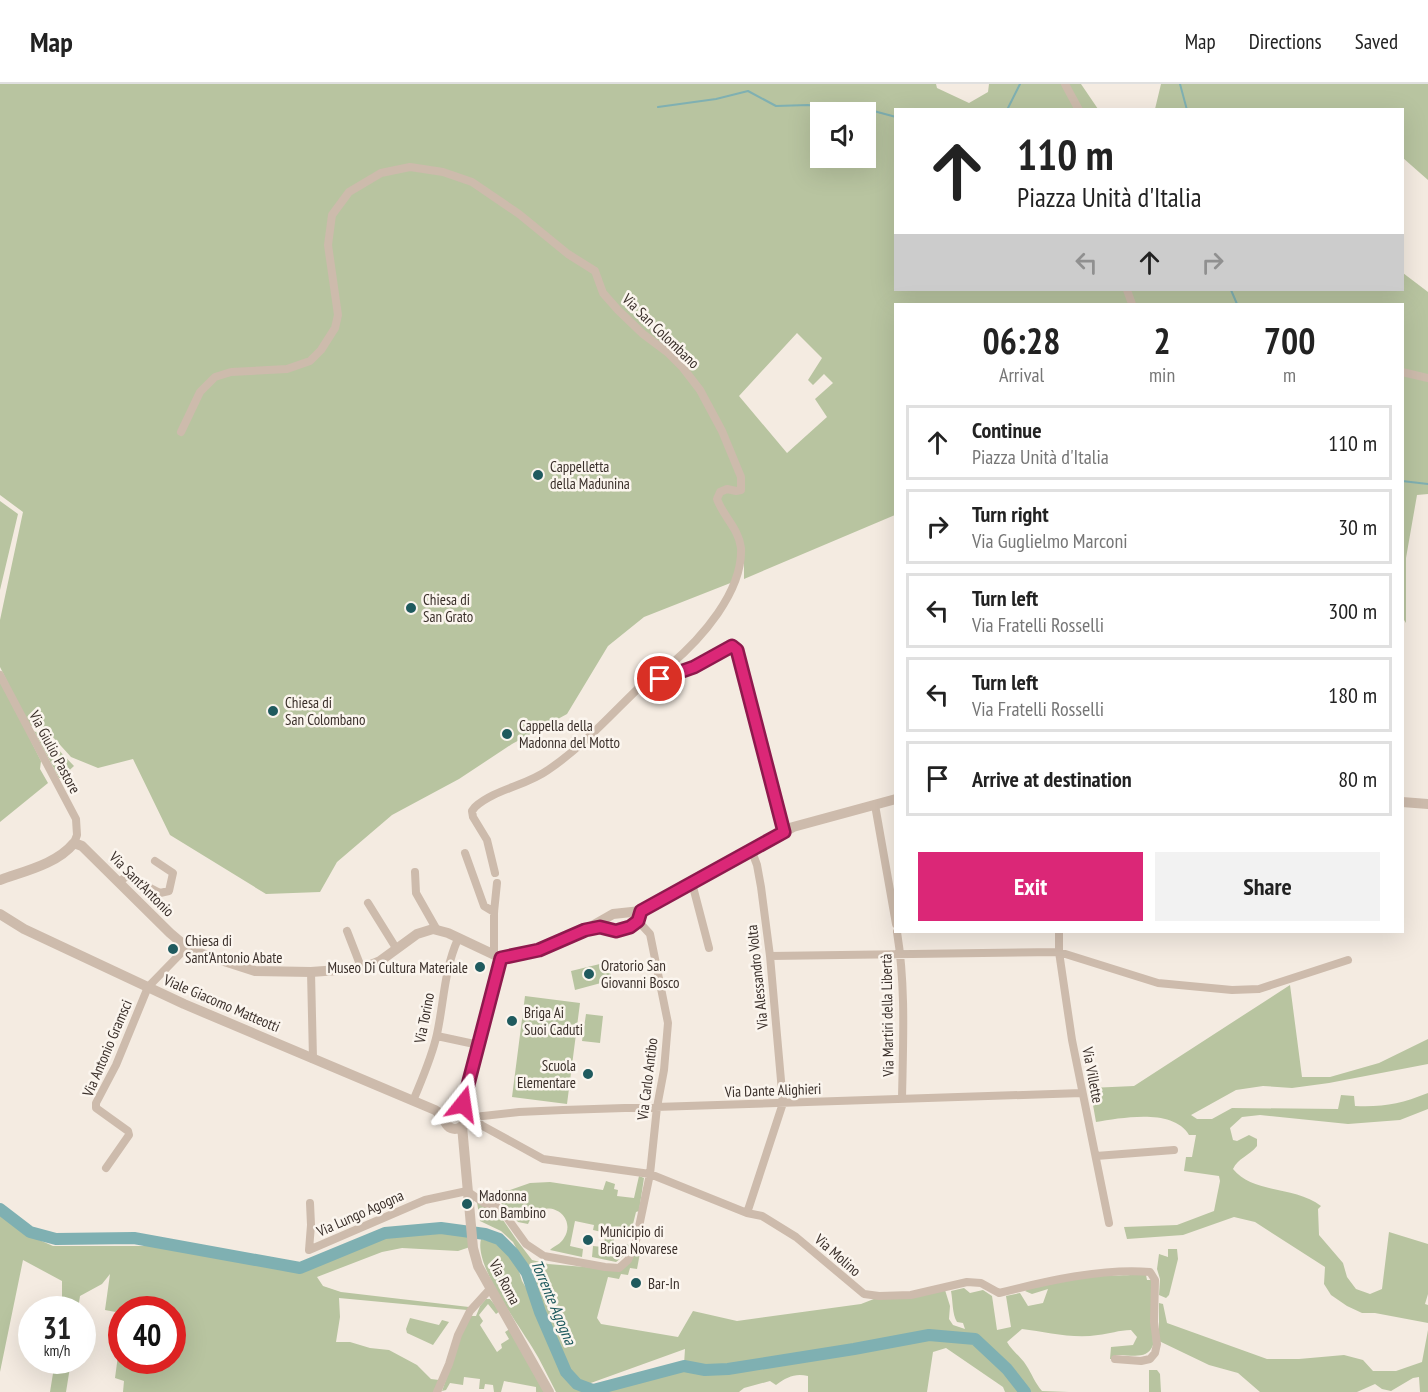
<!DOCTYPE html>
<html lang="en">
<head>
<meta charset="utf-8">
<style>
	body { margin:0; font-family:"PT Sans Narrow",sans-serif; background:#f2f2f2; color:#222; height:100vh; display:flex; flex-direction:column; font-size:22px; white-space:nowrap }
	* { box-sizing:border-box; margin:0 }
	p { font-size:20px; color:#767676 }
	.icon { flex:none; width:33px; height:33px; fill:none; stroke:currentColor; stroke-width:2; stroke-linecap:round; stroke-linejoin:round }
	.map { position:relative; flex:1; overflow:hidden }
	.sheet { position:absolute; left:894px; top:219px; width:510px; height:630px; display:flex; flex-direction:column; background:#fff; border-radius:0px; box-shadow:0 6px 24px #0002 }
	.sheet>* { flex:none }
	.hud { position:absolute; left:894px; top:24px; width:510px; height:183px; border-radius:0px; box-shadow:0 6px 24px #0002; background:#fff; color:#222; overflow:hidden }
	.tools { position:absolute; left:810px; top:18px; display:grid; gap:12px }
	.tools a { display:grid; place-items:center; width:66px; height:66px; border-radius:0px; background:#fff; box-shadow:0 6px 24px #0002; font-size:30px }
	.speed { position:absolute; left:18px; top:1212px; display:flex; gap:12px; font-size:30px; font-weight:700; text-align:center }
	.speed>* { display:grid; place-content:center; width:78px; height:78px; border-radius:50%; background:#fff; box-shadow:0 6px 24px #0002; line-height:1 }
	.speed small { font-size:15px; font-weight:400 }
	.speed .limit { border:9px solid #d22; background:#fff; color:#111 }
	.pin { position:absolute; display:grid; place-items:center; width:51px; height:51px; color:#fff; margin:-26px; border:3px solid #fff; border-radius:50%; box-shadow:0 2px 6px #0007 }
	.me { position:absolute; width:66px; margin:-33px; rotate:15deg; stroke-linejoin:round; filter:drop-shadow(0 0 4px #0008) }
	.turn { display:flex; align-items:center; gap:21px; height:126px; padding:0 24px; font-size:27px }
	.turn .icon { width:78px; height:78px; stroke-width:2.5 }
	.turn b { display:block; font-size:42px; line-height:51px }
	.lanes { display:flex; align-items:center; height:57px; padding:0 24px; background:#0003; justify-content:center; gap:30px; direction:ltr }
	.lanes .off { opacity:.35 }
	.eta { display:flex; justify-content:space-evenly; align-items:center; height:102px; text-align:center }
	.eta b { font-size:36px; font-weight:700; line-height:42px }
	.primary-button { display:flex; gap:12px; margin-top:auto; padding:12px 24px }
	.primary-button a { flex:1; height:69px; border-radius:0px; background:#db2777; color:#fff; font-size:24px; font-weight:700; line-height:69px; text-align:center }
	.primary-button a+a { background:#f2f2f2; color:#222 }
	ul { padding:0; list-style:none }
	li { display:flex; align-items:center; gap:18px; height:75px; margin:0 12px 9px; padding:0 12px; border:3px solid #e0e0e0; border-radius:0px }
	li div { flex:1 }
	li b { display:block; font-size:22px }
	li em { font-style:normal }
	header { display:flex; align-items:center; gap:36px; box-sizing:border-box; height:84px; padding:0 30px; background:#fff; border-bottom:2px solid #e0e0e0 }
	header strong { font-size:28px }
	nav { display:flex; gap:33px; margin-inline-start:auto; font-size:21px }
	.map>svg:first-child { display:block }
	.green { fill:#b8c4a0; fill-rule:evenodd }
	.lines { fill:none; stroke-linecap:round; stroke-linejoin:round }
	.stream { stroke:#7fb0b2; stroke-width:2 }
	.river { stroke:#7fb0b2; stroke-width:12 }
	.minor { stroke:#cdbbac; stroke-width:8 }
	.tertiary { stroke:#cdbbac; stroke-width:10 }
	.route-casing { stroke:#8e194d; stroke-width:15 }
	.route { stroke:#db2777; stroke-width:10 }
	.poi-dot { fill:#1f5a5e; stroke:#fbf5ee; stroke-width:2 }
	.labels { text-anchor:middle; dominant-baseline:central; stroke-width:5; stroke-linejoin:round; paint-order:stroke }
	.street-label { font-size:15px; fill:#3b302b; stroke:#fbf5ee }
	.poi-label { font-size:15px; fill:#3b302b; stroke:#fbf5ee; text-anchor:start }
	.water-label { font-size:16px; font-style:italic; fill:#1f5a5e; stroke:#fbf5ee }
</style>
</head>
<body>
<header>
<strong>Map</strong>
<nav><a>Map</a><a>Directions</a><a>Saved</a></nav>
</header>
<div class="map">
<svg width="1428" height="1308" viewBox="0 0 1428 1308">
	<rect width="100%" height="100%" fill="#f4ebe1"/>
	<path class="green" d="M0 0H936L937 4 969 19 988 8 989 0H1081L1098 25 896 26V206H1124L1129 220H896L895 431 744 495V463L734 441 718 415 721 409C728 406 734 409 742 407 748 388 725 351 717 332L712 333C720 349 745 388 740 405L736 406 727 403 719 407C713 426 733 442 738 460 741 471 736 487 733 498L644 533 608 562 567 630 512 660 459 695 392 731 337 778 320 808 266 810 170 751 133 675 98 684 71 673 52 652 28 640 0 583V536L23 428 0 411ZM820 28H866V74H820ZM797 249 822 274 808 296 813 301 824 290 833 299 815 315 827 333 787 369 739 312Z
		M1161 0H1428V96L1403 74 1402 26 1155 25Z
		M1403 189 1428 208V293L1403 289 1402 220H1131L1126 206H1402Z
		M1402 290 1428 295V410L1417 411 1406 474V539L1402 533Z
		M0 417 18 430 0 506Z
		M0 595 41 677 40 685 48 699 0 738Z
		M34 647 49 656 74 682 61 694H59Z
		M608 878 612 896 575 906 571 887Z
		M1290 901 1302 993H1330L1379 979 1428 955V980L1329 999 1292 1004 1263 1002 1236 1006 1191 1031 1197 1035H1212L1232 1024 1338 1025 1341 1011 1354 1012 1355 1022C1385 1023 1400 1020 1428 1009V1025L1400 1036 1348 1040 1260 1031 1242 1033 1230 1044 1233 1056 1237 1057 1249 1051 1257 1055V1062C1249 1072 1238 1074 1233 1085 1253 1110 1296 1102 1321 1122L1318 1125 1319 1151 1343 1179 1347 1193 1356 1205 1370 1210 1382 1205 1389 1148 1428 1160V1210L1425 1220 1428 1221V1239L1375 1229H1362L1347 1222 1331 1211 1324 1200 1325 1183 1255 1138 1234 1133 1183 1151 1127 1155 1124 1143 1177 1141 1214 1127 1220 1097 1219 1092 1184 1087 1186 1073H1192L1196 1051H1189C1173 1024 1122 1034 1096 1038L1090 1004 1134 1002Z
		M525 912 580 919 567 1020 512 1013Z
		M586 930 603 932 600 959 582 957Z
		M639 1092 644 1094 639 1127 636 1128 631 1148 616 1145 612 1164 624 1166 625 1160 630 1161 625 1171 616 1178 592 1173 593 1162 603 1163 606 1149 593 1146 594 1141 575 1137 570 1162 583 1165 582 1173 550 1166C554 1162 561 1160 564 1154 579 1130 541 1109 528 1140L518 1138 500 1118 487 1114V1109L510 1106 530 1099 550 1098 603 1106 606 1097 615 1100 614 1105 618 1106 617 1112 634 1114Z
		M477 1118 497 1127 516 1155 532 1176 548 1180 597 1184 629 1178 637 1168 640 1169 637 1185 630 1184 628 1191 621 1190 619 1195 608 1193 597 1234 601 1240 678 1253 693 1227 737 1237 861 1220 879 1213 945 1206 950 1222 949 1235 953 1241 965 1245 963 1239 957 1238C952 1230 953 1217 951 1207L964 1204 970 1209 983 1206 992 1212 997 1246 1011 1243 1006 1212 1020 1209 1028 1222 1043 1219 1048 1205 1032 1210 1025 1207C1043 1192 1121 1191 1146 1191L1147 1196H1151L1152 1202 1153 1261C1147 1277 1130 1270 1115 1271L1114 1275H1110L1111 1263 1133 1261 1137 1253 1131 1246C1119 1246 1109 1250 1098 1251 1073 1255 1046 1248 1022 1245L1007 1258C1012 1267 1021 1273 1026 1281 1032 1290 1035 1299 1042 1307L1069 1308H1029L1011 1281 986 1259 976 1253 949 1250 929 1249 728 1284 705 1285 684 1280 685 1265 588 1300 574 1294 562 1273 542 1228 536 1201 513 1158 501 1147 480 1137Z
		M0 1127 28 1151 53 1162H170L300 1186 386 1154 469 1147 470 1163 458 1167 402 1164 382 1168 317 1193 323 1202 341 1208 469 1223 467 1226 339 1214 340 1233 336 1258H350L370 1264 389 1266 417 1281 431 1295 439 1296 436 1308H123L124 1297 115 1294 121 1249 122 1276H172V1226H122L121 1229 105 1226 110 1190 102 1200 80 1212 78 1225H62V1197L23 1176 0 1288Z
		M481 1155 493 1158 509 1169 516 1178 522 1197 535 1219 565 1289 577 1301 593 1307 684 1283 705 1287 728 1286 929 1252H948L975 1256 1006 1286 1023 1308H1005L1003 1303 946 1264 933 1268 927 1308H808V1292C795 1289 787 1293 776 1301L770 1297 744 1304 739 1308H556C548 1293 541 1277 532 1263 518 1240 474 1181 481 1155Z
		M1168 1165H1177L1178 1175 1169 1211 1166 1214 1159 1211 1160 1195 1157 1185 1159 1170 1168 1173Z
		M486 1215H490L500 1227 496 1230 488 1220 479 1231 483 1237 480 1241 497 1268 502 1264 501 1260 509 1255 505 1248 511 1244 547 1308H536V1303L504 1297 501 1308H494L493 1301 485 1300 484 1305H479L480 1295 464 1293 463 1301 450 1299 446 1306 442 1307 468 1232H476L480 1222Z
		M1159 1219 1163 1220 1167 1239 1267 1275H1299L1344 1271 1363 1276 1373 1287H1396L1422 1278 1428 1246V1308H1420L1419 1293 1413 1294 1391 1307 1382 1305 1375 1300 1357 1308H1260L1238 1289 1209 1281 1159 1257Z
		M410 1234 439 1241 442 1236 449 1238 433 1261 407 1249 406 1245Z
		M55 1277H71L66 1308H50Z
		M1149 1286H1157L1160 1290 1161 1308H1149Z"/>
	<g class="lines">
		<path class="stream" d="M1180 0 1187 26
			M658 23 716 15 748 7 776 22 808 21 846 26H870L896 33
			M1007 26 1020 0
			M1231 206 1237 220
			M1402 397 1428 400
			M0 1126H1"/>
		<path class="river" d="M0 1125 30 1148 56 1155 134 1154 300 1184 385 1149 441 1144 485 1150 499 1155 513 1169 527 1189 540 1228 566 1288 577 1300 593 1306 684 1282 705 1286 728 1285 854 1265 929 1251 975 1255 1007 1285 1025 1308"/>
		<path class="minor" d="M1065 0 1079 26
			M1127 206 1132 220
			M1402 288 1428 294
			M181 348 200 308 215 293 231 288 287 285 310 277 321 266 335 244 338 231 328 161 332 131 349 108 381 89 410 83 443 88 472 98 519 130 568 170 595 187 603 209 618 226 643 250 667 268 683 284 700 306 722 347 741 393V406L736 407 727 405 720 408 717 415C723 432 739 445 741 464 743 508 701 555 669 582 662 588 653 590 646 597 614 627 585 661 548 686 526 702 495 705 475 723L472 727 473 733 487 756 495 789
			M0 591 76 735 77 751 74 759
			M646 598 649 605H655L660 595 694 583 732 562 737 566 784 748
			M875 721 896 840
			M465 769 484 822 494 828
			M415 788 416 809 437 846
			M119 798 127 792 160 809 169 807 173 789 155 777
			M692 799 709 864
			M368 819 396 864
			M347 847 361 883
			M897 848C906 903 903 959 902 1015
			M1059 848V868L1072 956 1109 1139
			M494 870V828L497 799
			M770 872 1059 868 1158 899 1232 906 1259 905 1348 876
			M311 888 313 975
			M437 952 479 961
			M413 1017C422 995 432 973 437 950 444 918 444 886 458 855
			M476 1033 481 1041 543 1075 650 1090 747 1129 762 1132 796 1153 864 1210 879 1212 911 1211 967 1198 981 1199 999 1209C1046 1197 1102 1184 1150 1188L1155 1196 1154 1238 1157 1260 1155 1269 1150 1275 1141 1277 1115 1275
			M465 1034 519 1028 563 1026 1082 1009
			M1096 1072 1174 1066
			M106 1084 129 1051 128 1047 96 1024V1019L116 981 148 903 186 864
			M310 1119 311 1141 309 1166 425 1116 467 1107 484 1119 496 1122 508 1135 526 1160 544 1172 605 1183 619 1184 628 1176 636 1157 650 1090 657 1023 664 986 668 939 650 850 638 837
			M747 1129 783 1019 770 872 761 803 757 781 751 765
			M437 1308 449 1280 458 1251 470 1227 490 1205"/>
		<path class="tertiary" d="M1402 718 1428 720
			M0 796C25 787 57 780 74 759L82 762 170 849 190 866 255 887 311 888 352 885 368 882 380 877 417 850 433 845 448 849 501 874
			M0 830 24 845 184 920 435 1026 445 1033
			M591 845C603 843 606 847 616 847 629 848 638 838 641 827
			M501 874 539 866 585 846 613 830 641 827 793 743 896 715
			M445 1035a10 10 0 1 1 20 0a10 10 0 1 1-20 0Z
			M461 1027 501 874
			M462 1042 473 1164 478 1182 549 1308"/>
	</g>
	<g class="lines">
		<defs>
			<path id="route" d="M463 1020 501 874 539 866 585 846 600 843 616 847 630 843 638 837 641 827 784 748 737 566 732 562 694 583 660 595"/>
		</defs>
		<use href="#route" class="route-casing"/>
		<use href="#route" class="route"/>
	</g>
	<g class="poi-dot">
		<circle cx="538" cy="391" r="6"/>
		<circle cx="411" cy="524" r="6"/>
		<circle cx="273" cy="627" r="6"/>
		<circle cx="507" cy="650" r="6"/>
		<circle cx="173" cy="865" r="6"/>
		<circle cx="480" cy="883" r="6"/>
		<circle cx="589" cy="890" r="6"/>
		<circle cx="512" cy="937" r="6"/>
		<circle cx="588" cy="990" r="6"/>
		<circle cx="467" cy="1120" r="6"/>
		<circle cx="588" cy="1156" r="6"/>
		<circle cx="636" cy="1199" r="6"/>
	</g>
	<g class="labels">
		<g class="street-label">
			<text transform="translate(661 247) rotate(44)">Via San Colombano</text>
			<text transform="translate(55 668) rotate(62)">Via Giulio Pastore</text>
			<text transform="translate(142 800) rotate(45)">Via Sant'Antonio</text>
			<text transform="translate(757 893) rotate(-96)">Via Alessandro Volta</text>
			<text transform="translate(222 919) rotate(23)">Viale Giacomo Matteotti</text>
			<text transform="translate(887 931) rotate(-91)">Via Martiri della Libertà</text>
			<text transform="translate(424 934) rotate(-79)">Via Torino</text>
			<text transform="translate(107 964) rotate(-67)">Via Antonio Gramsci</text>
			<text transform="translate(1093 991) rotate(79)">Via Villette</text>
			<text transform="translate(647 995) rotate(-83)">Via Carlo Antibo</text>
			<text transform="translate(773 1006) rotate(-2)">Via Dante Alighieri</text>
			<text transform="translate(360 1129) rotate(-24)">Via Lungo Agogna</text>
			<text transform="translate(838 1171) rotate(41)">Via Molino</text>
			<text transform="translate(505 1198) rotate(62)">Via Roma</text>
		</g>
		<g class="poi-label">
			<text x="550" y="382">Cappelletta<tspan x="550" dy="17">della Madunina</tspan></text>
			<text x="423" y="515">Chiesa di<tspan x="423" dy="17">San Grato</tspan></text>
			<text x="285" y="618">Chiesa di<tspan x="285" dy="17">San Colombano</tspan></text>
			<text x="519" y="641">Cappella della<tspan x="519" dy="17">Madonna del Motto</tspan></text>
			<text x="185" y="856">Chiesa di<tspan x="185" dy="17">Sant'Antonio Abate</tspan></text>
			<text x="601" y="881">Oratorio San<tspan x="601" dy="17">Giovanni Bosco</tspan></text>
			<text x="468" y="883" text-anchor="end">Museo Di Cultura Materiale</text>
			<text x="524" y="928">Briga Ai<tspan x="524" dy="17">Suoi Caduti</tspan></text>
			<text x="576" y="981" text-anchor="end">Scuola<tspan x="576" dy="17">Elementare</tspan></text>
			<text x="479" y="1111">Madonna<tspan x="479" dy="17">con Bambino</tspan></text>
			<text x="600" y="1147">Municipio di<tspan x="600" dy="17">Briga Novarese</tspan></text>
			<text x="648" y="1199">Bar-In</text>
		</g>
		<g class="water-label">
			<text transform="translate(554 1218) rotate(67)">Torrente Agogna</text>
		</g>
	</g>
</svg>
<div class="tools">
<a><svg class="icon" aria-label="sound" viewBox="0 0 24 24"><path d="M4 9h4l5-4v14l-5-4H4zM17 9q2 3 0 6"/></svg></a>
</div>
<div class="speed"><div>31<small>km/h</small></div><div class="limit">40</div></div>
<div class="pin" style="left:660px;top:595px;background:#d93025"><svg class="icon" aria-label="arrive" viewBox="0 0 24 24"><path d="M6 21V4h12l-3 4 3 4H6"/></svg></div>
<svg class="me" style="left:463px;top:1020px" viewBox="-20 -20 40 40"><path d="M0-17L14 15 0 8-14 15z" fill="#db2777" stroke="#fff" stroke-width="4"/></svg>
<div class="hud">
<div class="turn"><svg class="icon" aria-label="ahead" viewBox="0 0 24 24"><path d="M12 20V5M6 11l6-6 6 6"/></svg><div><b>110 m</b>Piazza Unità d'Italia</div></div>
<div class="lanes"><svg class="icon off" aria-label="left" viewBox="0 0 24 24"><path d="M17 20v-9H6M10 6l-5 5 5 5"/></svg><svg class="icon" aria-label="ahead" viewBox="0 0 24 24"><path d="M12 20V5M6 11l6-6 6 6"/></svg><svg class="icon off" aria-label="right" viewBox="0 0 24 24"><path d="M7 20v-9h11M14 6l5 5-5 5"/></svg></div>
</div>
<section class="sheet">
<div class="eta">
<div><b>06:28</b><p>Arrival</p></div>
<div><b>2</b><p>min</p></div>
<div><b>700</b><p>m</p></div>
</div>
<ul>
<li><svg class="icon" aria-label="ahead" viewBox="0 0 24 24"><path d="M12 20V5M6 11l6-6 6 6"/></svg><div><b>Continue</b><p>Piazza Unità d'Italia</p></div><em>110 m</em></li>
<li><svg class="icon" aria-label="right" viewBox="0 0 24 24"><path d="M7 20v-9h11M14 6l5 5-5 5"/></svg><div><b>Turn right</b><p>Via Guglielmo Marconi</p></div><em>30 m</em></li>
<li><svg class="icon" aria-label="left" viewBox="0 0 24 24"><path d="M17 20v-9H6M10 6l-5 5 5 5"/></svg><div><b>Turn left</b><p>Via Fratelli Rosselli</p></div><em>300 m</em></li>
<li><svg class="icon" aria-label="left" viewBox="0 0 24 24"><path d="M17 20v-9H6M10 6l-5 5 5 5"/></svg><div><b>Turn left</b><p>Via Fratelli Rosselli</p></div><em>180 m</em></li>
<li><svg class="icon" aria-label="arrive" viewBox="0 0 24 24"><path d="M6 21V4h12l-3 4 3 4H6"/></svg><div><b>Arrive at destination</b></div><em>80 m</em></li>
</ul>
<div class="primary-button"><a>Exit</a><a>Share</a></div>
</section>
</div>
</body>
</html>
